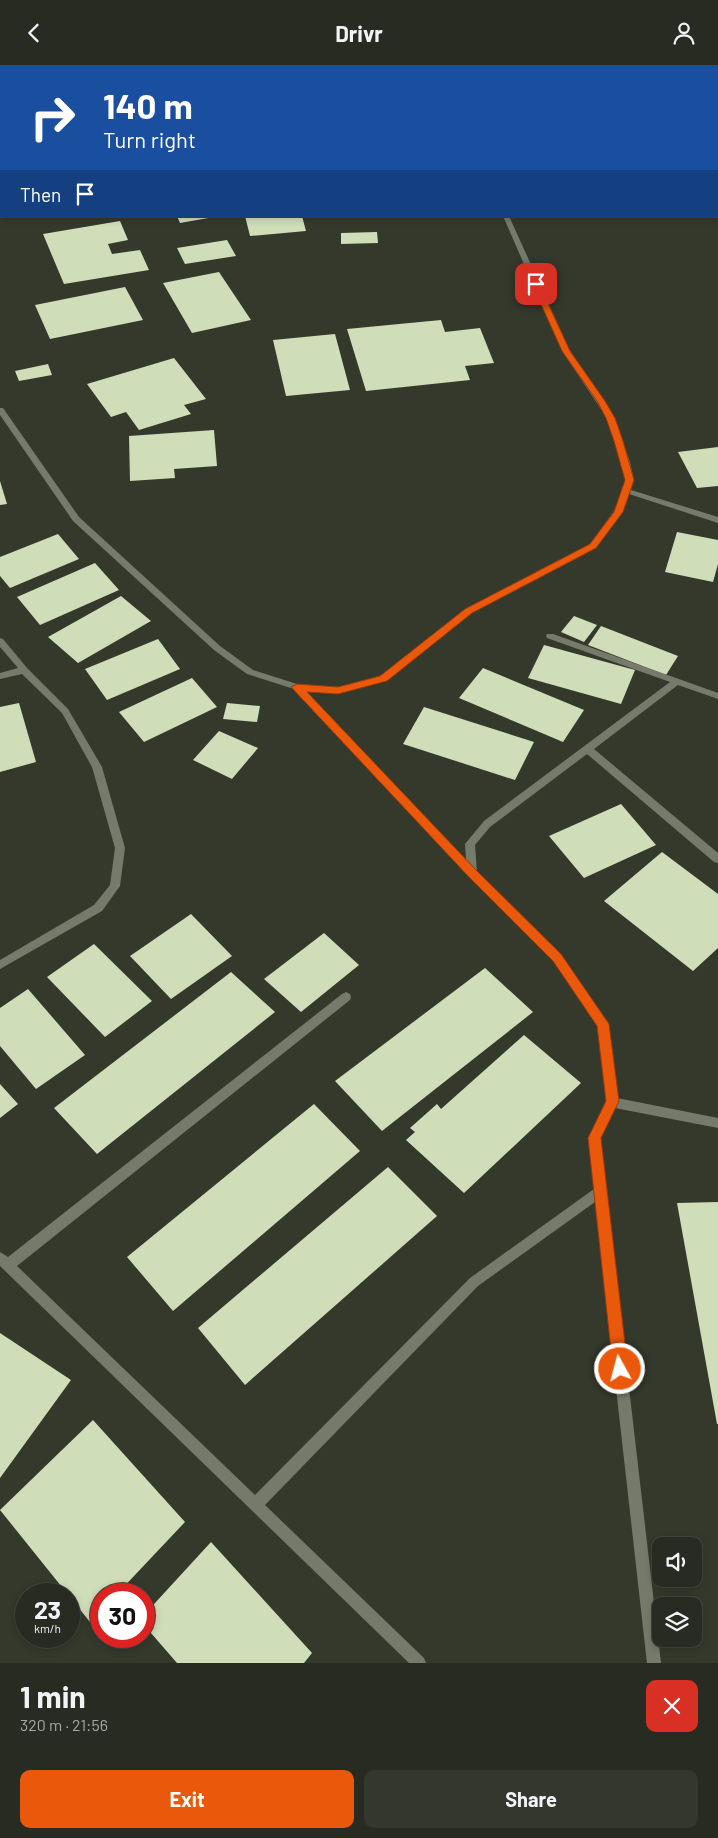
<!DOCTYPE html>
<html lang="en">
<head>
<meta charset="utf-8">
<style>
	body { margin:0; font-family:Barlow,sans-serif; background:#34372e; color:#f1f3f6; height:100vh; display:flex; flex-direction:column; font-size:19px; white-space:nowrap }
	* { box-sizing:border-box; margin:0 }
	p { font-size:16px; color:#a5a7a5 }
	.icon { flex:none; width:28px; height:28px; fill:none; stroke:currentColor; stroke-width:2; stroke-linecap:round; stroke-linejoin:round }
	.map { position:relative; height:1598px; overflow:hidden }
	.sheet { display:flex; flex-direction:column; background:#282b21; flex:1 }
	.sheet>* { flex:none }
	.guide { position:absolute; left:0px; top:0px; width:719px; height:152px; box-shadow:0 2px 8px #0003,0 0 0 1px #44473f; background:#1a4fa0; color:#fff; overflow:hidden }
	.tools { position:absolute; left:652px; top:1472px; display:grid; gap:10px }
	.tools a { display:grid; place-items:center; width:50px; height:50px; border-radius:10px; background:#282b21; box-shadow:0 2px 8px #0003,0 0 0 1px #44473f; font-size:25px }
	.speed { position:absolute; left:15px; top:1518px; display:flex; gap:10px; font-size:25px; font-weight:700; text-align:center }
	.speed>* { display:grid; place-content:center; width:65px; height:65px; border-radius:50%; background:#282b21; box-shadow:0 2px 8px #0003,0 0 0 1px #44473f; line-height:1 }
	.speed small { font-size:12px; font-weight:400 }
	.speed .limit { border:8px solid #d22; background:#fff; color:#111 }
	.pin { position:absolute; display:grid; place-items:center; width:42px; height:42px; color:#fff; margin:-21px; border-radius:10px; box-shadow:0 2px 8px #0006 }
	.me { position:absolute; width:55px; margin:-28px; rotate:353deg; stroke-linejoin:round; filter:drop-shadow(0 0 4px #0008) }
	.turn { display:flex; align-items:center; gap:18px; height:105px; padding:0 20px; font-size:22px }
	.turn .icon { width:65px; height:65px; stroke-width:2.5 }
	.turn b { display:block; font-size:35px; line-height:42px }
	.then { display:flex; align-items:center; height:48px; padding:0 20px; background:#0003; gap:10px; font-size:19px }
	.round { display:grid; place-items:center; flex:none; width:52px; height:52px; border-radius:10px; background:#34372e }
	.overview { display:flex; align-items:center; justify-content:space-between; height:85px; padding:0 20px }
	h1 { font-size:30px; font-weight:700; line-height:38px }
	.cta { display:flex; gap:10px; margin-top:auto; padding:10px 20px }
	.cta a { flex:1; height:58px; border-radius:10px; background:#ea580c; color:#fff; font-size:20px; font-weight:700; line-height:58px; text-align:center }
	.cta a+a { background:#34372e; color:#f1f3f6 }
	header { display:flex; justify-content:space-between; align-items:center; height:65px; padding:0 20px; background:#282b21; font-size:22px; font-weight:700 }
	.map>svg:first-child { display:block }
	.building { fill:#d0ddb9 }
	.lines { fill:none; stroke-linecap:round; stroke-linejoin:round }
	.street { fill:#757a6b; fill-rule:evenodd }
	.route { fill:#ea580c; stroke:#983908 }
</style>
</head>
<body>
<header><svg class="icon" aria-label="back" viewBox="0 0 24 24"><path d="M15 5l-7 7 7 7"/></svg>Drivr<svg class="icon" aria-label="person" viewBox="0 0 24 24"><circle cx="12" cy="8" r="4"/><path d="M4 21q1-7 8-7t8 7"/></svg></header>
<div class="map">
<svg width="718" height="1598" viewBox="0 0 718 1598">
	<rect width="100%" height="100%" fill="#35392c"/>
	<path class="building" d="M177 151H214V152L180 158Z
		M245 151H302L306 166 250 171Z
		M120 156 128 175 108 179 112 189 140 185 149 205 64 219 43 169Z
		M377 167 378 178 341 179V168Z
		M227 175 236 191 185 199 177 183Z
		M219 207 251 255 192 268 163 218Z
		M125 222 143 255 50 274 35 240Z
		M441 255 445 267 480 263 494 298 465 301 470 315 366 326 347 264Z
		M335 269 350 325 286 331 273 275Z
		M174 293 206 334 184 340 191 349 139 365 126 347 111 352 87 319Z
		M48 299 52 310 19 316 15 306Z
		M214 365 217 401 174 404 175 413 130 416 129 371Z
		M718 382V421L697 423 678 387Z
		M0 416 7 439 0 440Z
		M677 467 718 475V499L713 517 665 507Z
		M58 469 79 494 10 523 0 511V492Z
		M95 498 119 525 40 560 17 532Z
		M121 531 151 556 78 598 48 572Z
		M574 551 597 560 584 577 561 567Z
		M601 561 678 591 666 610 588 580Z
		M158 574 180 604 107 635 85 604Z
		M544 580 635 605 621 639 528 613Z
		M483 603 584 645 563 677 459 633Z
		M192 613 217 642 144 677 119 647Z
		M19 638 36 697 0 707V642Z
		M227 638 260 641 257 657 223 654Z
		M424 642 534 677 515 715 403 679Z
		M219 666 258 683 232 714 193 695Z
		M621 739 656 780 584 813 549 771Z
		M662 787 718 829V883L693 906 604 836Z
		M191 849 232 891 171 934 130 891Z
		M324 868 359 900 301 947 264 914Z
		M94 879 152 936 105 972 47 912Z
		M485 903 533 947 382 1066 335 1016Z
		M231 907 275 947 97 1089 54 1043Z
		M28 924 85 990 36 1024 0 981V943Z
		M524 970 581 1018 464 1128 406 1075 415 1067 410 1063 437 1039 441 1044Z
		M0 1019 18 1039 0 1053Z
		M314 1039 360 1086 173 1246 127 1192Z
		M388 1102 437 1151 245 1320 198 1263Z
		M718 1137V1359H717L677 1138Z
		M0 1268 71 1315 0 1413Z
		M93 1355 185 1457 117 1529H101V1545L90 1557 0 1445Z
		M211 1477 312 1588 304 1598H177L144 1560V1550Z"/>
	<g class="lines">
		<path class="street" d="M435 0H441L442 1H436Z
			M697 0H703V1H697Z
			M0 31H1V35H0Z
			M503 151H509L570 286 615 353 630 397 634 415 631 425 718 452V458L629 429 622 447 596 483 472 548 387 615 339 628 306 626 466 795 465 779 484 756 670 617 547 573 546 571 547 569H553L718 628V634L678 620 594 684 718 788V798L714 797 587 689 490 762 475 780 477 807 561 890 607 956 617 1033 718 1053V1063L615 1043 600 1073 661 1598H647L595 1137 478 1221 265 1440 424 1593 426 1598H409L0 1201V1187L8 1192 342 929 346 927 350 929 351 932 350 935 17 1201 255 1430 470 1213 594 1124 588 1073 606 1037 598 960 553 896 468 811 294 624 247 609 214 585 73 456 0 350V343H3L79 452 220 581 253 605 297 619 339 622 381 611 466 544 590 479 614 446 626 415 622 397 607 353 562 286Z
			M0 573 3 574 27 603 68 644 102 702 125 783 120 821 102 846 0 904V895L94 840 110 820 115 783 92 702 62 648 22 609 0 614V608L18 603 0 582Z"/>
	</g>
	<path class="route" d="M533 217 539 219 570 286 605 336 615 353 623 376 634 415 623 447 596 483 472 548 387 616 338 629 307 627 476 805 561 889 609 959 619 1036 601 1073 628 1304 626 1309 620 1311 615 1309 613 1304 588 1073 606 1036 597 961 553 896 468 811 291 622 297 619 338 622 380 611 465 544 590 479 614 447 625 415 614 376 606 353 597 336 562 286 532 219Z"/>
</svg>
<div class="tools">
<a><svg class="icon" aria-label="sound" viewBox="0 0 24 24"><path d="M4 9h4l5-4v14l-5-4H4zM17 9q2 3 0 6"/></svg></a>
<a><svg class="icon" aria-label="layers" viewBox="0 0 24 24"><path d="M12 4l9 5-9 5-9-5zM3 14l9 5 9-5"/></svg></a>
</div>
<div class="speed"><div>23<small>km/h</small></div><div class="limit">30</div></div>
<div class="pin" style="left:536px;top:219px;background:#d93025"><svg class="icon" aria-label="arrive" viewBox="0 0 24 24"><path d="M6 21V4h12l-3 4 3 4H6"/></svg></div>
<svg class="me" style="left:620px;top:1304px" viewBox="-20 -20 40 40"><circle r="17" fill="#ea580c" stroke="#fff" stroke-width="3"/><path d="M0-11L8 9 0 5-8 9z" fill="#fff"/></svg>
<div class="guide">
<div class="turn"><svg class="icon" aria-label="right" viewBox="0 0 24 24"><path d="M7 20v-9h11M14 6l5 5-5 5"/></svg><div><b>140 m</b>Turn right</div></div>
<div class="then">Then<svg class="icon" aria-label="arrive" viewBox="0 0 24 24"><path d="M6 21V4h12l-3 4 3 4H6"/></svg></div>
</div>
</div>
<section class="sheet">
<div class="overview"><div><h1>1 min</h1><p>320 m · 21:56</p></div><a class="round" style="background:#d93025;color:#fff"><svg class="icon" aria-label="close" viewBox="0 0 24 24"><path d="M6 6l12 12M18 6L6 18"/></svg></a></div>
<div class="cta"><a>Exit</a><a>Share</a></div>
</section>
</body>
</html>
